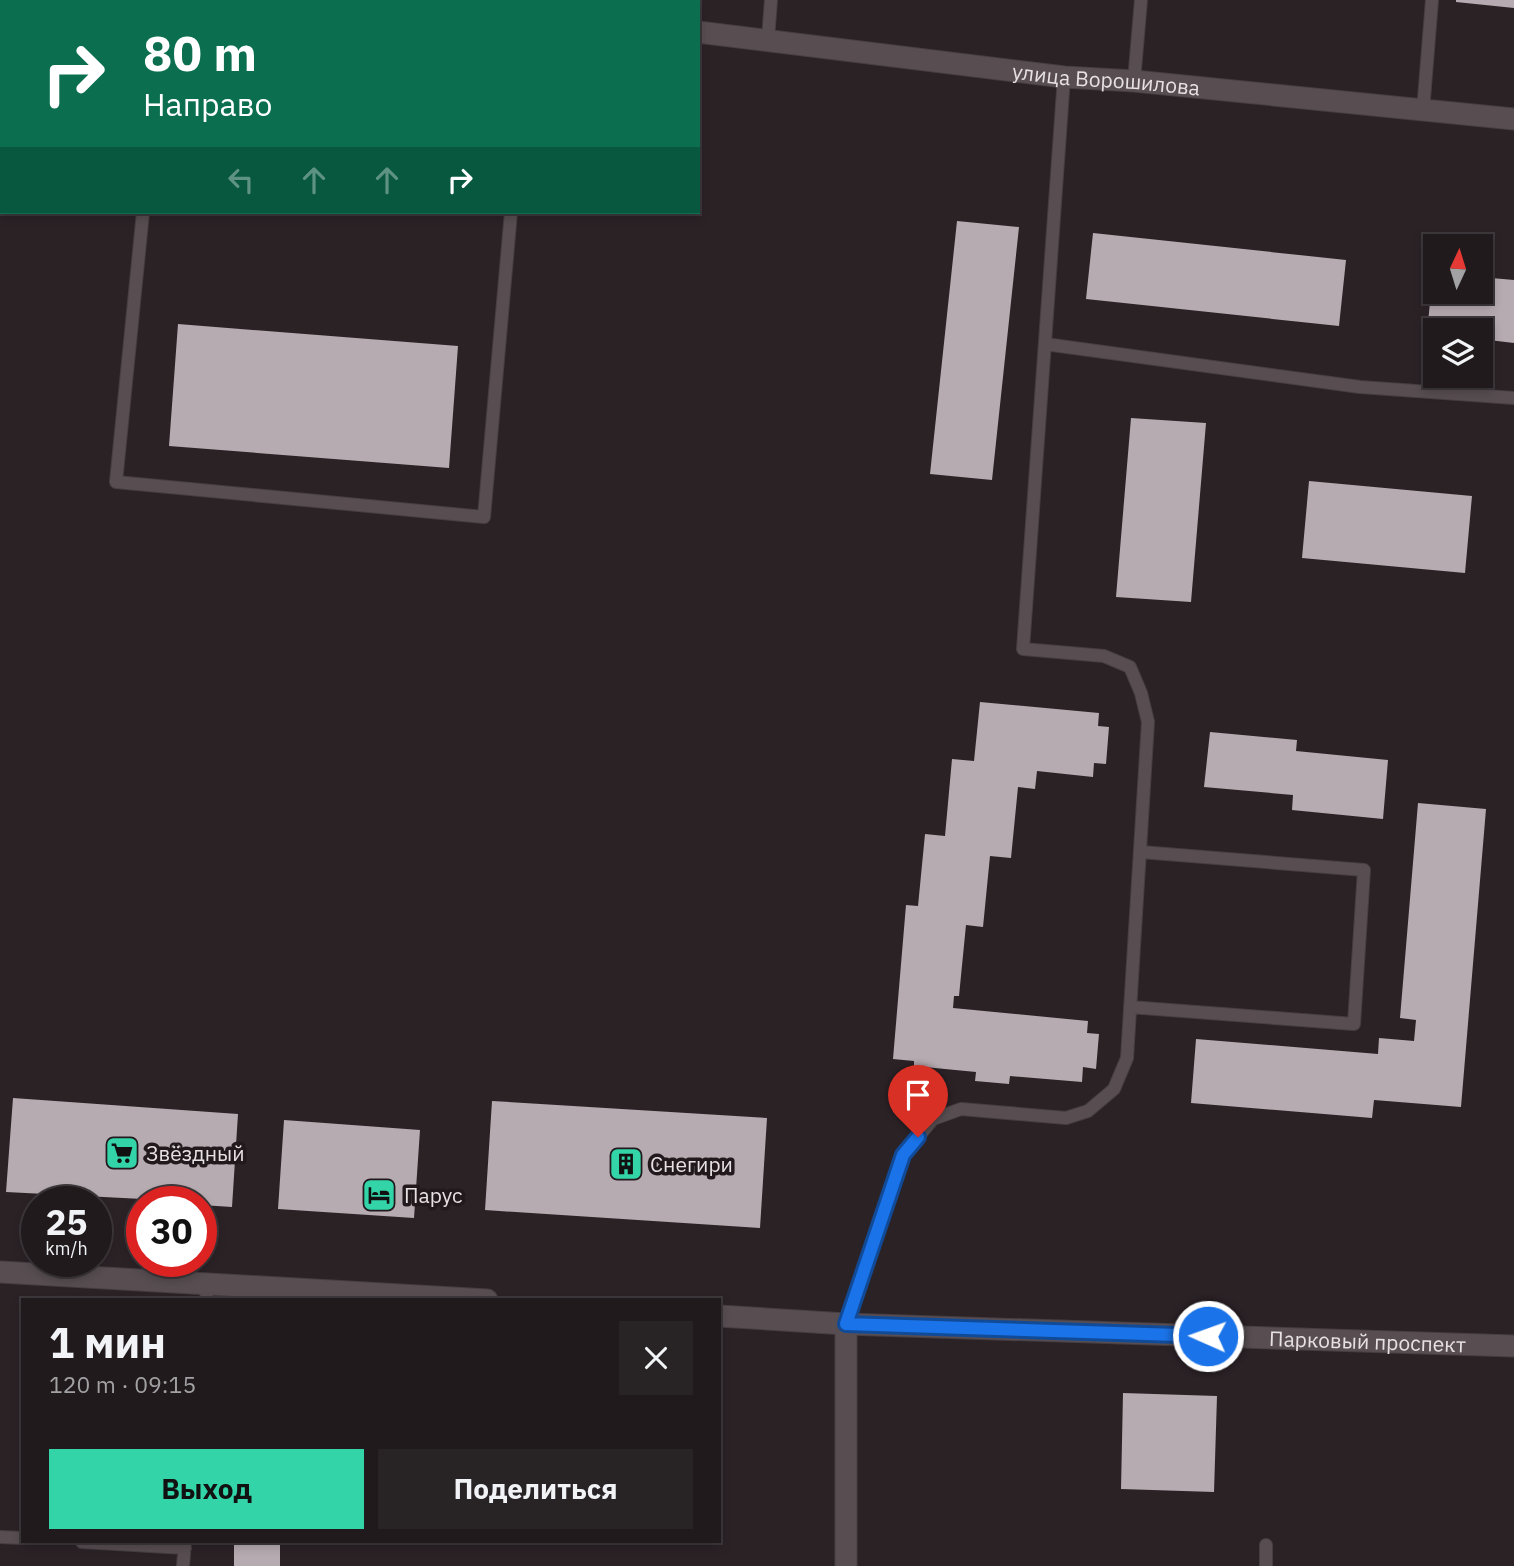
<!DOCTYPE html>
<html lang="ru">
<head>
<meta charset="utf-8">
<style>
	body { margin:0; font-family:"IBM Plex Sans",sans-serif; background:#282325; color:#f1f3f6; height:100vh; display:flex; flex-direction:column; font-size:26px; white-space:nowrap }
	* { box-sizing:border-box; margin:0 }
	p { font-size:23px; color:#a2a1a3 }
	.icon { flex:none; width:38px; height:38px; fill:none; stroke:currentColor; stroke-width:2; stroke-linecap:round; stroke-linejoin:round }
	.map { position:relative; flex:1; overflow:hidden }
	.panel { position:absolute; left:21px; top:1298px; width:700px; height:245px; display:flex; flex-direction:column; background:#201a1c; border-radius:0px; box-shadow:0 4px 10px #0003,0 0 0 2px #3d383b }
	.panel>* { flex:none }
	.banner { position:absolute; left:0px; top:0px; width:700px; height:214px; box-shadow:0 4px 10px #0003,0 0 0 2px #3d383b; background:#0b6e4f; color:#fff; overflow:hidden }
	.needle { width:46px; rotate:4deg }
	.fabs { position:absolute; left:1423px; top:234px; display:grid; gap:14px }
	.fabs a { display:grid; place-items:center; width:70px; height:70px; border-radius:0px; background:#201a1c; box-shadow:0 4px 10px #0003,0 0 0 2px #3d383b; font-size:35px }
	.speed { position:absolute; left:21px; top:1186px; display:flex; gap:14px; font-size:35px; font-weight:700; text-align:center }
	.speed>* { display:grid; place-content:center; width:91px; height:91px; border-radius:50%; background:#201a1c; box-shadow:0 4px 10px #0003,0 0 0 2px #3d383b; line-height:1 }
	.speed small { font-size:18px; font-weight:400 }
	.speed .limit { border:10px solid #d22; background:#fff; color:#111 }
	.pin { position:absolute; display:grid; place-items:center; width:60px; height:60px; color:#fff; margin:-72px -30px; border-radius:50% 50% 50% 0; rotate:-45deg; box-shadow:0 0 7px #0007 }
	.pin .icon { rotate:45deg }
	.me { position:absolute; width:77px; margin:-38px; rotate:272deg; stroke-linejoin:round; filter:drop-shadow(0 0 5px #0008) }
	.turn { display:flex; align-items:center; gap:24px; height:147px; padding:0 28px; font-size:32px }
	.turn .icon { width:91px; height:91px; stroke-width:2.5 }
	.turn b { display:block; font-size:49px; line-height:60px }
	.lanes { display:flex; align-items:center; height:66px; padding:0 28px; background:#0003; justify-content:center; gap:35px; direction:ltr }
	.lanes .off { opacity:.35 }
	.round { display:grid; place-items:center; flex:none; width:74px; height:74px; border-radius:0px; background:#282325 }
	.overview { display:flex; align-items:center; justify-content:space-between; height:119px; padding:0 28px }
	h1 { font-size:42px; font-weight:800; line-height:52px }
	.cta { display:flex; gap:14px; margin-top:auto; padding:14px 28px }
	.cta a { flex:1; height:80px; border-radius:0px; background:#33d4a8; color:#111; font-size:28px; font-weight:800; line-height:80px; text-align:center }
	.cta a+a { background:#282325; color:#f1f3f6 }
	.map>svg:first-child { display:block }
	.building { fill:#b6abb0 }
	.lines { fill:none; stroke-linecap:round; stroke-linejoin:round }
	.lane-casing { stroke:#463e42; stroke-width:14 }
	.street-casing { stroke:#463e42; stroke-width:23 }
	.lane { stroke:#584e52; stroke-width:12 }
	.street { stroke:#584e52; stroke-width:21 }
	.route-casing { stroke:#114b97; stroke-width:18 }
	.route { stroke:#1a73e8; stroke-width:12 }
	.labels { text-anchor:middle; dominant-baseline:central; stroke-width:7; stroke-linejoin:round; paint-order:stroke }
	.street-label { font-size:21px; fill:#e7e1e4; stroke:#21191c }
	.poi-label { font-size:21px; fill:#e7e1e4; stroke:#21191c; text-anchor:start }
</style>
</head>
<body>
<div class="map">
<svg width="1514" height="1566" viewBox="0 0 1514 1566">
	<rect width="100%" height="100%" fill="#2b2226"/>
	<path class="building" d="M1456 0H1514V8L1456 2Z
		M957 221 1019 227 992 480 930 474Z
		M1093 233 1346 260 1339 326 1086 299Z
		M1433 269 1435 292H1480V277L1514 280V343L1480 339V331L1427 334Z
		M178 324 458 346 449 468 169 446Z
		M1131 418 1206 423 1191 602 1116 597Z
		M1309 481 1472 496 1465 573 1302 558Z
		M980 702 1099 713 1098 726 1109 727 1106 764 1094 763 1093 777 1037 771 1035 789 1018 787 1011 858 990 856 983 927 966 925 959 996H954L953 1008 1088 1021 1087 1033 1099 1034 1096 1069 1083 1067 1082 1082 1010 1076 1009 1084 975 1081 976 1072 914 1066V1061L893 1059 906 905 918 906 925 834 945 836 952 759 974 761Z
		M1210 732 1297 740 1296 751 1388 760 1383 819 1292 810 1293 795 1204 787Z
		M1418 803 1486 809 1461 1107 1374 1100 1372 1118 1191 1103 1196 1039 1378 1054 1379 1038 1414 1041 1416 1020 1400 1018Z
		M13 1098 238 1114 232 1207 201 1205V1202L6 1192Z
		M492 1101 767 1118 760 1228 485 1210Z
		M284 1120 420 1130 414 1218 278 1209Z
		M1123 1393 1217 1396 1214 1492 1121 1489Z
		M234 1542H280V1566H234Z"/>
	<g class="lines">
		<defs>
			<path id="lane" d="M164 2V0
				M768 39 771 0
				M1134 81 1141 0
				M1423 111 1432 0
				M143 212 116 482 484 517 511 212
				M1045 344 1360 387 1514 398
				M1130 1007 1354 1024 1364 870 1141 852
				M206 1300 208 1282
				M846 1324 903 1155 933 1119 961 1109 1066 1118 1088 1111 1114 1089 1127 1058 1148 722 1141 693 1130 667 1104 656 1023 649 1064 77
				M0 1537 23 1538
				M82 1542 185 1548
				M183 1566 185 1542
				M1266 1566V1545"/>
			<g id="street">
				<path d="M412 0 428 2"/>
				<path id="s1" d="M698 32 1064 77 1134 81 1514 119"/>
				<path d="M0 1272 487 1300"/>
				<path id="s2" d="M719 1316 846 1324 1514 1346"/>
				<path d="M846 1566V1324"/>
			</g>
		</defs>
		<use href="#lane" class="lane-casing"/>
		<use href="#street" class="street-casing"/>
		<use href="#lane" class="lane"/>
		<use href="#street" class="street"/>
	</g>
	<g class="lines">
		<defs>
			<path id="route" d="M918 1137 903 1155 846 1324 1208 1336"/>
		</defs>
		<use href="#route" class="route-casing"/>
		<use href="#route" class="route"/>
	</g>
	<defs>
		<symbol id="supermarket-square" viewBox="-11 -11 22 22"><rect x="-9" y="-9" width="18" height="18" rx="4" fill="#33d4a8" stroke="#21191c"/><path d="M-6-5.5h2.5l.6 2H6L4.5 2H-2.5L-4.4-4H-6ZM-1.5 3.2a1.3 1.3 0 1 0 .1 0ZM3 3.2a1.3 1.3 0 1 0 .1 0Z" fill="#111"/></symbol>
		<symbol id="building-square" viewBox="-11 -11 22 22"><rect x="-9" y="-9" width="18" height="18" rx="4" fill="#33d4a8" stroke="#21191c"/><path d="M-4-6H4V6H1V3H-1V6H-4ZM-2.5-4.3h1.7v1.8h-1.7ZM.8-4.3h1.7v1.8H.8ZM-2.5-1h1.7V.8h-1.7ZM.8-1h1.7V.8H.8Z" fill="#111"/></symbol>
		<symbol id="hotel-square" viewBox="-11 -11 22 22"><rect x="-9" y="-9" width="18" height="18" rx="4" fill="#33d4a8" stroke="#21191c"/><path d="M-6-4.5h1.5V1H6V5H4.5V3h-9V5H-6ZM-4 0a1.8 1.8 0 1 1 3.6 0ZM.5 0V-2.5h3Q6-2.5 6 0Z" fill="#111"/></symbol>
	</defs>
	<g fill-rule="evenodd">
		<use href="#supermarket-square" x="103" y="1134" width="38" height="38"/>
		<use href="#building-square" x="607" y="1145" width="38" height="38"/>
		<use href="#hotel-square" x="360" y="1176" width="38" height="38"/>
	</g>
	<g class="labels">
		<g class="street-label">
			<text stroke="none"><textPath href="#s1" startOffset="411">улица Ворошилова</textPath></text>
			<text stroke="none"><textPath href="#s2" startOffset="649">Парковый проспект</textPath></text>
		</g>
		<g class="poi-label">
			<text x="146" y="1153">Звёздный</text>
			<text x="650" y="1164">Снегири</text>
			<text x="404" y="1195">Парус</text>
		</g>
	</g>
</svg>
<div class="fabs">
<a><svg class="needle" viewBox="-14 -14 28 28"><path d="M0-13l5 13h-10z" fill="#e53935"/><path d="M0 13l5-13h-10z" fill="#a2a1a3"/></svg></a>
<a><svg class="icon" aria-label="layers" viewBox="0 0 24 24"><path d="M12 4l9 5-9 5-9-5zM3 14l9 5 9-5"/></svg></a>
</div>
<div class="speed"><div>25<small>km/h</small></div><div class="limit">30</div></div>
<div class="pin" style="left:918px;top:1137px;background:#d93025"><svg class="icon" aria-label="arrive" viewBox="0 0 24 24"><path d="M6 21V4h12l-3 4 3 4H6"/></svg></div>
<svg class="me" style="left:1208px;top:1336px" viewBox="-20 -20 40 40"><circle r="17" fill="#1a73e8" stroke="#fff" stroke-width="3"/><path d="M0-11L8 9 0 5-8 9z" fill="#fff"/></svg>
<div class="banner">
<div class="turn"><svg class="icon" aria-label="right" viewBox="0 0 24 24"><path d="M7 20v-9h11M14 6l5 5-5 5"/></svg><div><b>80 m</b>Направо</div></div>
<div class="lanes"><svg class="icon off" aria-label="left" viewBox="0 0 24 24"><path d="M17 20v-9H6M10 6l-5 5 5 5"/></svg><svg class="icon off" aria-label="ahead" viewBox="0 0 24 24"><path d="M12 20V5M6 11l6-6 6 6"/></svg><svg class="icon off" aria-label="ahead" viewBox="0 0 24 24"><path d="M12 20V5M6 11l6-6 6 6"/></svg><svg class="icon" aria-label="right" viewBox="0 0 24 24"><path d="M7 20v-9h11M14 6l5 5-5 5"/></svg></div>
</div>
<section class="panel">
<div class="overview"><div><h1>1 мин</h1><p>120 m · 09:15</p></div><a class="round"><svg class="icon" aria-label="close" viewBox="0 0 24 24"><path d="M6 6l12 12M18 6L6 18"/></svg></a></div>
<div class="cta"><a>Выход</a><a>Поделиться</a></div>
</section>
</div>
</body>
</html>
